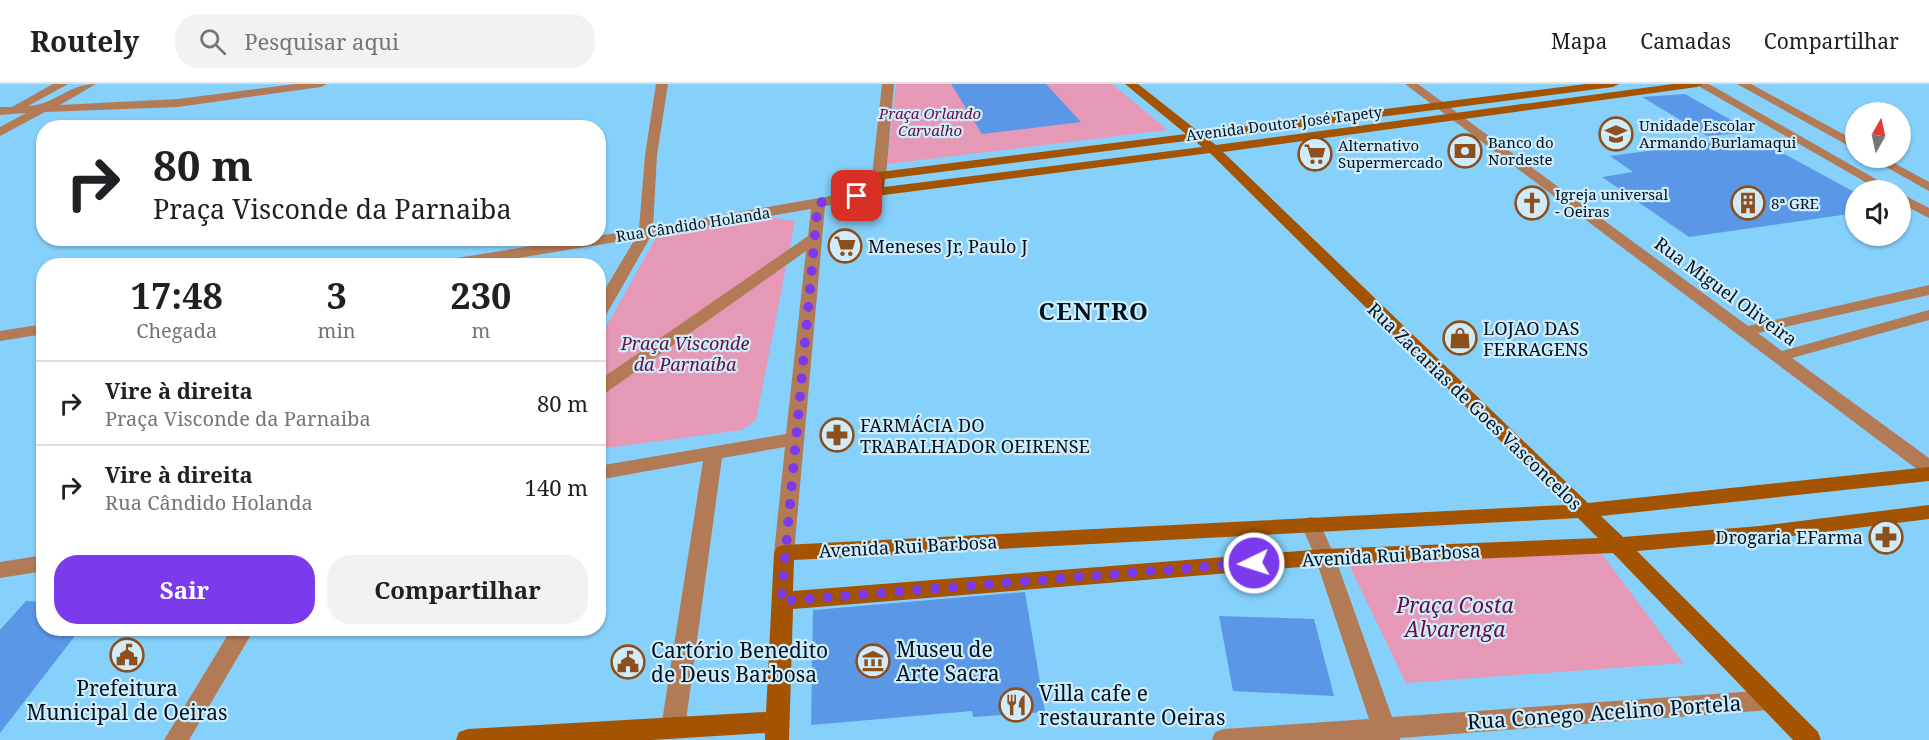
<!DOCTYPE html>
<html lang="pt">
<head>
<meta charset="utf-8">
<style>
	body { margin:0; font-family:"Noto Serif",serif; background:#f2f2f2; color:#202124; height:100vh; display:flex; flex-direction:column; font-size:22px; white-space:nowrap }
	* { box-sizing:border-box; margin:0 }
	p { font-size:20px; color:#757577 }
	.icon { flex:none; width:33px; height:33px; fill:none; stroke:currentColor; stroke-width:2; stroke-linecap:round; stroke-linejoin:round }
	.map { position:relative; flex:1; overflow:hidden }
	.drawer { position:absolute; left:36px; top:174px; width:570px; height:378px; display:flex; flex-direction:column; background:#fff; border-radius:24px; box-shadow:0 2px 4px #0004 }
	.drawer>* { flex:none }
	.top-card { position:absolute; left:36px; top:36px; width:570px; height:126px; border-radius:24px; box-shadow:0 2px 4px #0004; background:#fff; color:#202124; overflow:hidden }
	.needle { width:39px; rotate:9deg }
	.controls { position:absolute; left:1845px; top:18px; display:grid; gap:12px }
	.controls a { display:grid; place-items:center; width:66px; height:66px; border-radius:50%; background:#fff; box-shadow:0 2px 4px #0004; font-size:30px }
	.pin { position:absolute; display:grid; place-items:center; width:51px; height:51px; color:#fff; margin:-26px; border-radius:12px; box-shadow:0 3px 9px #0006 }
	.me { position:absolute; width:66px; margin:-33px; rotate:266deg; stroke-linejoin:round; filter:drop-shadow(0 0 4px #0008) }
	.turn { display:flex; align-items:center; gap:21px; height:126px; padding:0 18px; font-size:27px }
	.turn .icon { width:78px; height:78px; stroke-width:2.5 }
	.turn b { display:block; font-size:42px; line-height:51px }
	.eta { display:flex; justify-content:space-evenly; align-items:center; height:102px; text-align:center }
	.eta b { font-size:36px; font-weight:700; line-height:42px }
	.button { display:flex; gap:12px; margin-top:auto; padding:12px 18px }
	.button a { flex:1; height:69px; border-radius:24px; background:#7c3aed; color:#fff; font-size:24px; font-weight:700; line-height:69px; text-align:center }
	.button a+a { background:#f2f2f2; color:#202124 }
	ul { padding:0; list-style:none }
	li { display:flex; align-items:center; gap:18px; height:84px; padding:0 18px; border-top:2px solid #e0e0e0 }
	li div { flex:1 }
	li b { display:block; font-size:22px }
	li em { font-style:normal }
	header { display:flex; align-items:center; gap:36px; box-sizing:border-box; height:84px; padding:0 30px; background:#fff; border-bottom:2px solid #e0e0e0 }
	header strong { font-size:28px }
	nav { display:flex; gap:33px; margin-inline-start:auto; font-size:21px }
	.search { width:420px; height:54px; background:#f2f2f2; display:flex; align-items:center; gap:15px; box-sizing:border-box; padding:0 21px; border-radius:24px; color:#757577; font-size:22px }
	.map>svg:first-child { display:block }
	.green { fill:#e599b6 }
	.building { fill:#5a98e7 }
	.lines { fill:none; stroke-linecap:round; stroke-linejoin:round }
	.street { fill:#b37b55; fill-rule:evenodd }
	.secondary { fill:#a45300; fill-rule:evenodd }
	.route { stroke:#7c3aed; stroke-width:10; stroke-dasharray:0 18 }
	.labels { text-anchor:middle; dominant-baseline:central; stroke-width:4.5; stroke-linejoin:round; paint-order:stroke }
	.far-park-label { font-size:15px; font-style:italic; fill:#680b3d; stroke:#cfecfd }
	.far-street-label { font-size:15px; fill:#00121e; stroke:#cfecfd }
	.far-poi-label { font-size:15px; fill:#00121e; stroke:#cfecfd; text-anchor:start }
	.poi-label { font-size:18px; fill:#00121e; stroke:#cfecfd; text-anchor:start }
	.street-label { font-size:18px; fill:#00121e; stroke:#cfecfd }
	.park-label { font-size:18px; font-style:italic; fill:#680b3d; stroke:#cfecfd }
	.near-park-label { font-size:21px; font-style:italic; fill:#680b3d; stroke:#cfecfd }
	.near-poi-label { font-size:21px; fill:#00121e; stroke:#cfecfd; text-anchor:start }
	.near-street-label { font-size:21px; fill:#00121e; stroke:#cfecfd }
	.district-label { font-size:24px; font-weight:bold; letter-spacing:1.5px; fill:#00121e; stroke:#cfecfd }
</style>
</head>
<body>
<header>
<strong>Routely</strong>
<div class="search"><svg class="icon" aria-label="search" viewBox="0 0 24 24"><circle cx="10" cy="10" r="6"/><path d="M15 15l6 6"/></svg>Pesquisar aqui</div>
<nav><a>Mapa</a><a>Camadas</a><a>Compartilhar</a></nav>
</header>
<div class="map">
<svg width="1929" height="656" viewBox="0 0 1929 656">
	<rect width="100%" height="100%" fill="#86d1fc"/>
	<path class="green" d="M896 0H1112L1168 46 887 80Z
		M755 131 795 137 756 336 742 346 599 365 598 257 662 143Z
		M1596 462 1683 579 1406 599 1347 477Z"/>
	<path class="building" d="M951 0H1046L1081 38 982 50Z
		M1685 10 1752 48 1707 52 1642 13Z
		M1753 53 1856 109V129L1689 153 1602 93 1633 88 1610 72Z
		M1025 508 1045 628 973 633 972 627 811 641 813 526Z
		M26 517 44 518V544H81L0 649V546Z
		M1219 532 1314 535 1334 612 1233 607Z"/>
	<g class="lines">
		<path class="street" d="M53 0H68L28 22C55 21 67 0 96 0L60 21 178 15 295 0H327L321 3 178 23 45 28 0 52V43L26 29 0 31V23H12Z
			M656 0H668L657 71 653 143 876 104 883 108 876 112 825 122 794 469 791 475 784 477 777 475 774 469 785 363 722 374 685 644 682 652 673 655 664 652 661 644 703 377 598 396V382L786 350 806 167 604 310 598 311V297L808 152 811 125 651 152 606 231 598 236V217L635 155 469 182H431L438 177 582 154H598V152L639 145 645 71Z
			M882 0H894L886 92 879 96 872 92Z
			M1405 0H1418L1748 242 1929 201V211L1758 249 1782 267 1929 226V236L1792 274 1929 374V391L1922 389Z
			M1695 0H1709L1895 106H1879Z
			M1737 0H1751L1856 57V66Z
			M1870 74H1885L1929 98V107Z
			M1900 109 1929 124V134L1900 119Z
			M44 240V250L0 257V247Z
			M1311 433 1318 435 1335 473 1392 633 1770 606 1778 609 1782 616 1778 623 1770 626 1400 654V656H1212L1215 648 1224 645 1369 635 1315 473 1301 440 1304 435Z
			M44 471V487L0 494V478Z
			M232 544H255L189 656H164Z"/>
		<path class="secondary" d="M1125 0H1138L1199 48 1586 0H1619L1613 3 1208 55 1216 61 1673 0H1703L1697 3 1223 68 1588 419 1929 383V397L1601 432 1623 453 1760 442 1929 421V435L1760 456 1637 467 1818 648 1821 656H1793L1613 469 1325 481 793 525 789 656H765V649L652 656H456L459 648 468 645 766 628 774 469 777 463 784 461 1565 421 1210 69 876 112 869 108 872 92 879 88 1186 50ZM1194 56 1202 63 884 103 885 95ZM1578 434 1598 454 1325 465 793 507 794 476Z"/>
	</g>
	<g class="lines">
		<path class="route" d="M857 112 818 119 781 517 1254 479"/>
	</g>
	<defs>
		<symbol id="school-ring" viewBox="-11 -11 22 22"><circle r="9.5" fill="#cfecfd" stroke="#8f4f1a" stroke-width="1.5"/><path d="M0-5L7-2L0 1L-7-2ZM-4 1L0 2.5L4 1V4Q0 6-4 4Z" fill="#8f4f1a"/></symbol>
		<symbol id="bank-ring" viewBox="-11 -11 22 22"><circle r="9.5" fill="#cfecfd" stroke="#8f4f1a" stroke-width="1.5"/><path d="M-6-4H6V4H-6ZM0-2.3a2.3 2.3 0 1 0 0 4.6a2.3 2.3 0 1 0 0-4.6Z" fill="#8f4f1a"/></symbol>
		<symbol id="supermarket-ring" viewBox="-11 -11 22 22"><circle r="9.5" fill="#cfecfd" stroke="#8f4f1a" stroke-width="1.5"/><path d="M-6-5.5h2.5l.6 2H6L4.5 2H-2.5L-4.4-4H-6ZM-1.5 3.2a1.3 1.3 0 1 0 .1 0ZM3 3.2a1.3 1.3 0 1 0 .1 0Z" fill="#8f4f1a"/></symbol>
		<symbol id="church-ring" viewBox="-11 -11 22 22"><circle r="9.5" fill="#cfecfd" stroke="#8f4f1a" stroke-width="1.5"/><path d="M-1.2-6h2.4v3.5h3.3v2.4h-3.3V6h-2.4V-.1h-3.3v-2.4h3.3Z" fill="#8f4f1a"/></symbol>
		<symbol id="building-ring" viewBox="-11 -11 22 22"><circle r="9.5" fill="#cfecfd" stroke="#8f4f1a" stroke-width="1.5"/><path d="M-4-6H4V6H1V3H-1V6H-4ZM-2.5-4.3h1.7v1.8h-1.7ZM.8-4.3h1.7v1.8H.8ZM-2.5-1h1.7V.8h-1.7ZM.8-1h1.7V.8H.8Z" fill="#8f4f1a"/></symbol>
		<symbol id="shop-ring" viewBox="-11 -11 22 22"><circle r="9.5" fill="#cfecfd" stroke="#8f4f1a" stroke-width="1.5"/><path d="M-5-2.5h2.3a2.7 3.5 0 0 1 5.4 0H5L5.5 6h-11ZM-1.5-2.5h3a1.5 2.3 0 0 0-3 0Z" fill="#8f4f1a"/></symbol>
		<symbol id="pharmacy-ring" viewBox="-11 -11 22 22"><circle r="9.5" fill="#cfecfd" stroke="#8f4f1a" stroke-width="1.5"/><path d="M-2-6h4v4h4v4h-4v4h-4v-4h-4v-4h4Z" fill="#8f4f1a"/></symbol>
		<symbol id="civic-ring" viewBox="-11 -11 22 22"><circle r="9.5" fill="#cfecfd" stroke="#8f4f1a" stroke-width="1.5"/><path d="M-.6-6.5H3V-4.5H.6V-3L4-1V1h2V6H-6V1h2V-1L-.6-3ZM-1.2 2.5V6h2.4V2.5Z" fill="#8f4f1a"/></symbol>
		<symbol id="museum-ring" viewBox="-11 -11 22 22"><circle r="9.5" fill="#cfecfd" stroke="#8f4f1a" stroke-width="1.5"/><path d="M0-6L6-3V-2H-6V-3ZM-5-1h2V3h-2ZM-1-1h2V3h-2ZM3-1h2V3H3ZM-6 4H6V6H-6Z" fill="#8f4f1a"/></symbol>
		<symbol id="restaurant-ring" viewBox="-11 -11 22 22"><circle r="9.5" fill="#cfecfd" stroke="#8f4f1a" stroke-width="1.5"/><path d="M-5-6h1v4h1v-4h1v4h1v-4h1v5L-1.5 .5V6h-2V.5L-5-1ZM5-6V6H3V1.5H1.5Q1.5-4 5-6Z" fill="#8f4f1a"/></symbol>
	</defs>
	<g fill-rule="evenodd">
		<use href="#school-ring" x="1597" y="31" width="38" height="38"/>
		<use href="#bank-ring" x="1446" y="48" width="38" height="38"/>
		<use href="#supermarket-ring" x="1296" y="51" width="38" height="38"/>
		<use href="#church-ring" x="1513" y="100" width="38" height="38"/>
		<use href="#building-ring" x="1729" y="100" width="38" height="38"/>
		<use href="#supermarket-ring" x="826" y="143" width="38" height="38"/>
		<use href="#shop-ring" x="1441" y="235" width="38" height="38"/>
		<use href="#pharmacy-ring" x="818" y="332" width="38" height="38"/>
		<use href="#pharmacy-ring" x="1867" y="434" width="38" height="38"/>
		<use href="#civic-ring" x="108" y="552" width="38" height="38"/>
		<use href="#museum-ring" x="854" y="558" width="38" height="38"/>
		<use href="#civic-ring" x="609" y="559" width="38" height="38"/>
		<use href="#restaurant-ring" x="997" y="602" width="38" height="38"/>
	</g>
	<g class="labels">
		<g class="far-park-label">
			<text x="930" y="29">Praça Orlando<tspan x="930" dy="17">Carvalho</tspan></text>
		</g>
		<g class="far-street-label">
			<text transform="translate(1284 39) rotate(-7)">Avenida Doutor José Tapety</text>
			<text transform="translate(693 140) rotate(-9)">Rua Cândido Holanda</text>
		</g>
		<g class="far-poi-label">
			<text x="1639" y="41">Unidade Escolar<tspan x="1639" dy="17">Armando Burlamaqui</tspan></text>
			<text x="1488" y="58">Banco do<tspan x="1488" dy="17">Nordeste</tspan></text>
			<text x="1338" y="61">Alternativo<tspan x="1338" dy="17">Supermercado</tspan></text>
			<text x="1555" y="110">Igreja universal<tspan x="1555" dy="17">- Oeiras</tspan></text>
			<text x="1771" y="119">8ª GRE</text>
		</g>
		<g class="poi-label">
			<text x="868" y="162">Meneses Jr, Paulo J</text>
			<text x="1483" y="244">LOJAO DAS<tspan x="1483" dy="21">FERRAGENS</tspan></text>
			<text x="860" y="341">FARMÁCIA DO<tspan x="860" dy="21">TRABALHADOR OEIRENSE</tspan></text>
			<text x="1863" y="453" text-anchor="end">Drogaria EFarma</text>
		</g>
		<g class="street-label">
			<text transform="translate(1726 207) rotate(36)">Rua Miguel Oliveira</text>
			<text transform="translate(1475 322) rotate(44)">Rua Zacarias de Goes Vasconcelos</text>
			<text transform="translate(908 462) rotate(-3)">Avenida Rui Barbosa</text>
			<text transform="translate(1391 471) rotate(-3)">Avenida Rui Barbosa</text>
		</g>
		<g class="park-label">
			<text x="685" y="259">Praça Visconde<tspan x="685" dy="21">da Parnaíba</tspan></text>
		</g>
		<g class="near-park-label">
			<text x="1455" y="521">Praça Costa<tspan x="1455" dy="24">Alvarenga</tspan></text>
		</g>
		<g class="near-poi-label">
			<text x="896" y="565">Museu de<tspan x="896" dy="24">Arte Sacra</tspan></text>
			<text x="651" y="566">Cartório Benedito<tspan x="651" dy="24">de Deus Barbosa</tspan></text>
			<text x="127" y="604" text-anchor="middle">Prefeitura<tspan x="127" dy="24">Municipal de Oeiras</tspan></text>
			<text x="1039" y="609">Villa cafe e<tspan x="1039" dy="24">restaurante Oeiras</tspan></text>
		</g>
		<g class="near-street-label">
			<text transform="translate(1604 628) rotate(-4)">Rua Conego Acelino Portela</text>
		</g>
		<g class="district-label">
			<text x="1094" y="226">CENTRO</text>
		</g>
	</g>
</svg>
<div class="controls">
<a><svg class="needle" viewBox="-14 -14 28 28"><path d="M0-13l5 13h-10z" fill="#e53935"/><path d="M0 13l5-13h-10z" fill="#757577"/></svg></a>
<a><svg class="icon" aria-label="sound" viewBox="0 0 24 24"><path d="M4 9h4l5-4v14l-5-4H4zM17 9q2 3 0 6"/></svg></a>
</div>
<div class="pin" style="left:857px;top:112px;background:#d93025"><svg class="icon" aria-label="arrive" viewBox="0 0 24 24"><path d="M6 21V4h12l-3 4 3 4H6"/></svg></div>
<svg class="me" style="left:1254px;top:479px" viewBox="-20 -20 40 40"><circle r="17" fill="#7c3aed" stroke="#fff" stroke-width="3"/><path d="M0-11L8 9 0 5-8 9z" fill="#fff"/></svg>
<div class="top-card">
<div class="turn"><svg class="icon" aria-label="right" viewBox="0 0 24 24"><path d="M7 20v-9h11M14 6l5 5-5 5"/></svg><div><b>80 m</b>Praça Visconde da Parnaiba</div></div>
</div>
<section class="drawer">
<div class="eta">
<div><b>17:48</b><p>Chegada</p></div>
<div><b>3</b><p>min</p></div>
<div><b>230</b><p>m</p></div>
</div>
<ul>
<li><svg class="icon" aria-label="right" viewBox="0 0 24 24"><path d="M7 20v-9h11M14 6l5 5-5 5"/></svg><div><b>Vire à direita</b><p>Praça Visconde da Parnaiba</p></div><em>80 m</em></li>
<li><svg class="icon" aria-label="right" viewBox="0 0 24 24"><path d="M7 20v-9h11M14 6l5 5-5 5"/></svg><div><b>Vire à direita</b><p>Rua Cândido Holanda</p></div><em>140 m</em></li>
</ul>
<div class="button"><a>Sair</a><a>Compartilhar</a></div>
</section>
</div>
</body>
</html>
